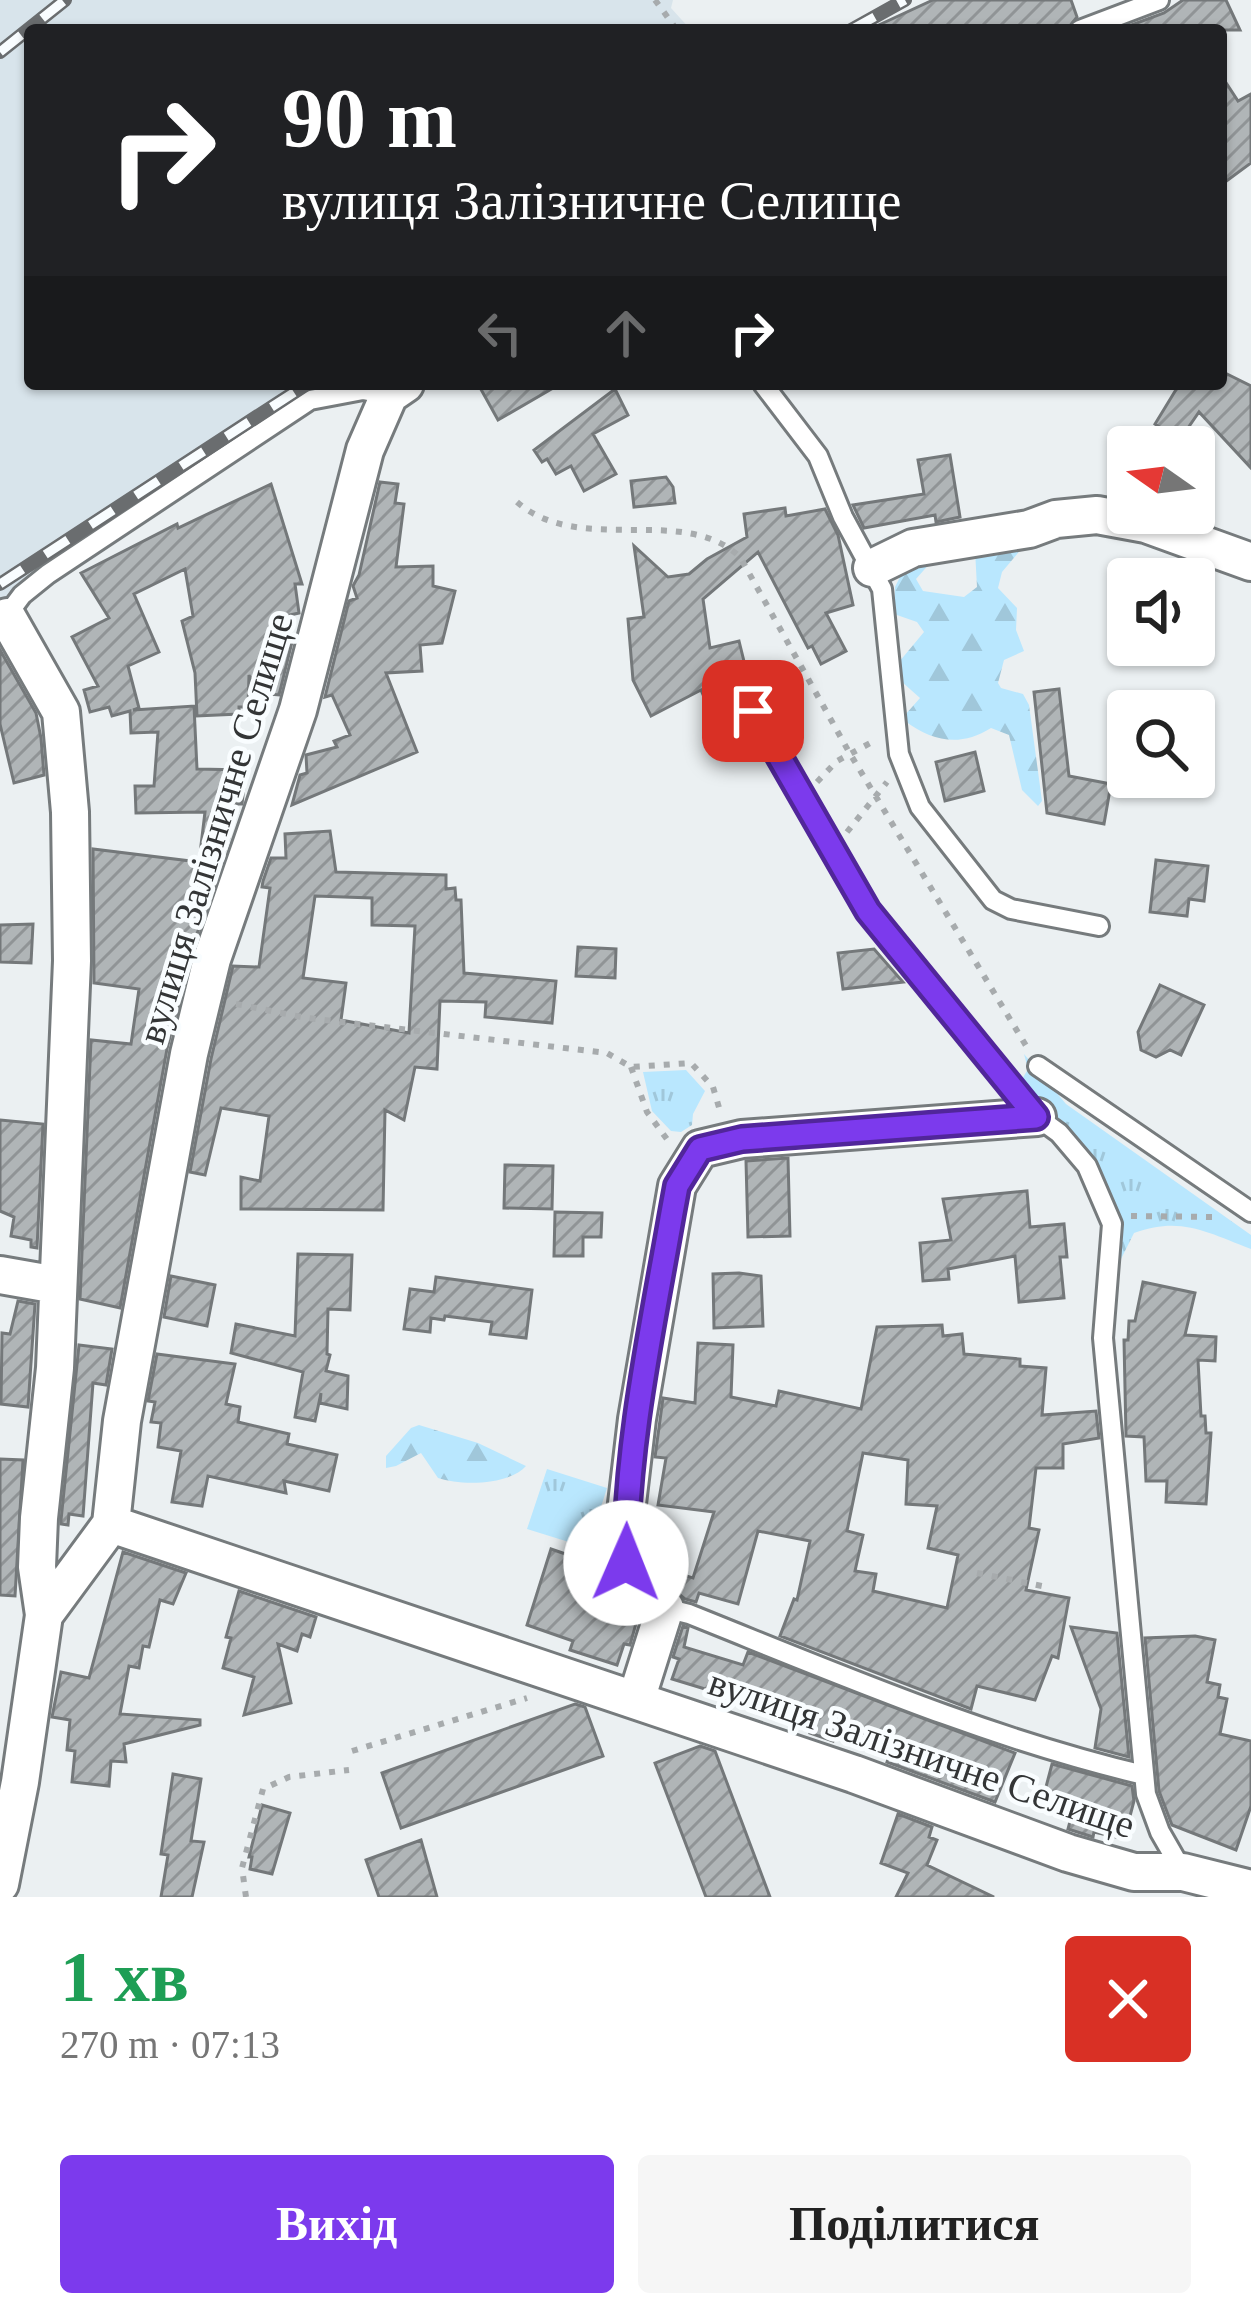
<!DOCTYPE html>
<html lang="uk">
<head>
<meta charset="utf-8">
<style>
	body { margin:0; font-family:"Times New Roman",serif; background:#f6f6f6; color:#222; height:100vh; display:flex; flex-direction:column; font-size:45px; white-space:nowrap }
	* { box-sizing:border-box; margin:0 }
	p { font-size:39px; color:#767676 }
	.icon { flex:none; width:66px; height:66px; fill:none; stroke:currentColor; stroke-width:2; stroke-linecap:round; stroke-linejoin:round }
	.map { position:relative; height:1897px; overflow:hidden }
	.drawer { display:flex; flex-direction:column; background:#fff; flex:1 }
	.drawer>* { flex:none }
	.hud { position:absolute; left:24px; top:24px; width:1203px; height:366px; border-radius:12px; box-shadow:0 3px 9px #0004; background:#202124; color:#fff; overflow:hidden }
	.needle { width:78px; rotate:284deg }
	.fabs { position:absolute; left:1107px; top:426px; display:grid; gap:24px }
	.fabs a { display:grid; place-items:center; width:108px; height:108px; border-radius:12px; background:#fff; box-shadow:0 3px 9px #0004; font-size:60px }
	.pin { position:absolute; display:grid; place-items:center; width:102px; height:102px; color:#fff; margin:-51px; border-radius:24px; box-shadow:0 6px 18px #0006 }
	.me { position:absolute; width:132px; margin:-66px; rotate:1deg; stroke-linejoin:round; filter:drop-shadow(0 0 9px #0008) }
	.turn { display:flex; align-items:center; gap:42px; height:252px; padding:0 60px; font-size:54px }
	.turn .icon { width:156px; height:156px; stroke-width:2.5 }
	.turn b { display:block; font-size:84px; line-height:102px }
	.lanes { display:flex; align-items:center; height:114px; padding:0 60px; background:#0003; justify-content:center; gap:60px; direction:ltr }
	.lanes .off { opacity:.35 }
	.round { display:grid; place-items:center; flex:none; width:126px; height:126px; border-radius:12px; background:#f6f6f6 }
	.overview { display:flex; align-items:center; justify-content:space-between; height:204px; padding:0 60px }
	h1 { font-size:72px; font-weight:700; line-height:90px; color:#1e9e55 }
	.primary-button { display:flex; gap:24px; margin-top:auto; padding:24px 60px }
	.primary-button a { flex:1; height:138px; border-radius:12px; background:#7c3aed; color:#fff; font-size:48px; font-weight:700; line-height:138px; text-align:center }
	.primary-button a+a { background:#f6f6f6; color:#222 }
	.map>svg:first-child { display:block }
	.built { fill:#d8e4eb }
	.grass { fill:url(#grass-tufts) }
	.forest { fill:url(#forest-firs) }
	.building { fill:url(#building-hatch); stroke:#74787a; stroke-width:3; fill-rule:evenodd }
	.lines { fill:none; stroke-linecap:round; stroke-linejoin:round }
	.service-casing { stroke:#767b7d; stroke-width:24 }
	.minor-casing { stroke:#767b7d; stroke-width:42 }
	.path { stroke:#a7abad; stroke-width:6; stroke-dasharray:6 9; stroke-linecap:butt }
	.service { stroke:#fff; stroke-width:18 }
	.minor { stroke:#fff; stroke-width:36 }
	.rail-casing { stroke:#6a6d6f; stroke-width:14 }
	.rail { stroke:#f9fdff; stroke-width:9; stroke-dasharray:27; stroke-linecap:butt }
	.route-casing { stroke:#51269a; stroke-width:30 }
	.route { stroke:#7c3aed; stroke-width:21 }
	.labels { text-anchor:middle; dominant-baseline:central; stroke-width:9; stroke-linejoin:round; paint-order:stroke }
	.street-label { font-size:39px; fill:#333536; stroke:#f9fdff }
</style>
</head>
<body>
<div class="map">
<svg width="1251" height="1897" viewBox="0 0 1251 1897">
	<defs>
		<pattern id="grass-tufts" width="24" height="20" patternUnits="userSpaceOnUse" patternTransform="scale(3)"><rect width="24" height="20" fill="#b9e7fe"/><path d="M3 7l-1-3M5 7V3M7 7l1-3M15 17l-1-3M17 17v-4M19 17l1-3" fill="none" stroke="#a0c7da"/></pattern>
		<pattern id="forest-firs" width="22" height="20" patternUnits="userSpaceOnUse" patternTransform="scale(3)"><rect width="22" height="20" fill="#b9e7fe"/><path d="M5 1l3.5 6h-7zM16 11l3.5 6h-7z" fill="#a0c7da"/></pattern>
		<pattern id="building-hatch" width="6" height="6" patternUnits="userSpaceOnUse" patternTransform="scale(3)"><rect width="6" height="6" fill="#b0b5b7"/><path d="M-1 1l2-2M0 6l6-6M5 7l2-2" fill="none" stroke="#909496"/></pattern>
	</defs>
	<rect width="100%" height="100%" fill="#ebf0f2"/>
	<path class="built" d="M0 0H673L671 8 691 30H30V384H355L305 406 7 603 0 602Z"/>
	<path class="grass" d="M1024 1054 1066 1104 1251 1235V1249C1206 1232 1181 1216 1134 1233L1120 1261 1119 1222 1017 1088 1028 1069Z
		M686 1070 705 1091 693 1114 692 1125 681 1132 671 1131 652 1111 643 1072Z
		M547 1469 607 1488 588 1548 527 1529Z"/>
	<path class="forest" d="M1023 547 1002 572 998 588 1017 608 1016 630 1024 651 1004 660 998 683 1001 688 1023 694 1029 705 1042 801 1038 806 1022 790 1009 735 991 728C961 747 933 742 905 721V715L920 698 902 682 899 662 924 632 917 622 894 614 895 587 908 561 931 562 916 579 923 591 964 597 977 587 975 550Z
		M419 1425 478 1443 526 1466C509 1485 462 1486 438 1478L421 1453 396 1466 386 1468V1456L411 1428Z"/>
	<path class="building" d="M933 0H1071L1077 17 1067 30H868Z
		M1183 0H1226L1240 30H1118L1164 13Z
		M1221 75 1238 101 1251 94V163L1221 185Z
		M1221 371 1251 386V468L1199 412 1179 441 1155 424 1177 388 1173 384H1221Z
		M478 384H560L498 420Z
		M615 389 628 415 593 434 616 474 584 491 571 466 556 474 547 459 542 462 534 450Z
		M950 455 960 517 936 522 935 515 864 528 853 505 924 494 918 460Z
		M666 477 673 487 675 503 634 507 631 481Z
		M380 482 398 484 395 503 404 504 396 567 433 566V586L455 591 442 643 420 645 422 671 386 673 417 752 292 805 300 775 307 773 306 755 337 747 334 741 350 735 332 695 325 697 349 601 357 598 353 586 359 575Z
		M271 484 302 584H295L299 613 290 615 292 642 279 695 257 693 249 675 248 707H239V714L197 716 195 673 182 621 193 616 185 569 134 594 159 652 128 666 139 708 133 710 194 706 197 769 246 770 242 804H231L230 832 211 840 229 838 191 952 167 1049 120 1308 80 1299 91 1040 131 1044 139 989 94 983 93 849 199 862 205 812 136 813 135 786H154L158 732 131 733 130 711 112 716 109 707 90 712 84 690 98 686 72 637 109 618 81 573 177 524 178 528Z
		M785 508 786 516 825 509 838 535 853 605 826 613 846 651 821 664 812 646 808 648 758 552 703 599 710 648 739 641 752 694 707 704 701 690 651 716 633 680 628 619 644 617 634 546 668 577 689 574 707 559 747 537 744 514Z
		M0 650 36 713 41 738 44 775 14 783 0 724Z
		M1059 689 1069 776 1111 784 1104 824 1047 813 1034 692Z
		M975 752 984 791 945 801 936 762Z
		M330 831 336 872 446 875V889L455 888 456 900H461L464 973 556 981 552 1023 485 1017 486 1002 440 1001 437 1069 415 1067 404 1120 385 1110 383 1210 241 1209V1177L260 1181 269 1116 221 1108 205 1175 190 1172 211 1059 233 966 259 967 270 888 262 887 263 881 271 858H286L285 834ZM315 896 372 898V925L415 926 409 1033 341 1020 346 983 303 978Z
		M1156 860 1208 866 1204 901 1189 899 1187 916 1150 912Z
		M33 924 31 963 0 962V925Z
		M578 947 616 949 615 978 576 976Z
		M874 949 903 982 843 989 838 953Z
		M1160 985 1204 1005 1181 1055 1170 1050 1156 1057 1141 1050 1138 1032Z
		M0 1120 43 1124 37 1248 31 1247V1240L11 1236 14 1217 0 1211Z
		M788 1158 790 1236 748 1237 746 1161Z
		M505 1165 553 1166 552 1209 504 1208Z
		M1027 1191 1030 1227 1064 1224 1067 1257H1060L1064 1298 1019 1302 1015 1256 948 1269 949 1279 923 1281 920 1243 951 1240 943 1199Z
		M555 1212 602 1213 601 1237H583V1256H554Z
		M298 1254 352 1255 350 1310 328 1309 327 1354 330 1355 326 1371 348 1376 347 1409 320 1403 321 1393 315 1421 295 1417 303 1372 231 1353 236 1324 295 1336Z
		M739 1273 761 1276 763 1326 714 1328 713 1274Z
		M171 1276 215 1285 207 1326 164 1317Z
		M436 1277 532 1290 526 1338 490 1334 492 1322 445 1316 444 1320 431 1318 430 1332 404 1329 410 1289 434 1292Z
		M1143 1282 1195 1293 1185 1335 1216 1337 1215 1361 1198 1360 1201 1416H1205L1206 1433H1211L1206 1504 1166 1502 1167 1481H1146L1144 1437 1126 1436 1124 1340H1128L1129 1321H1135Z
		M18 1301 35 1304 28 1407 1 1404 2 1333 10 1334Z
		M942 1325 943 1336 962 1334 964 1354 1020 1359V1366L1046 1368 1042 1415 1096 1411 1099 1438 1063 1444V1468H1036L1029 1528 1039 1530 1026 1590 1069 1598 1058 1658 1052 1656 1035 1700 977 1686 971 1709 780 1636 794 1599 797 1600 810 1541 758 1531 738 1604 699 1593 696 1602 685 1599 666 1584 670 1571 693 1578 714 1512 658 1505 666 1458 655 1457 663 1398 695 1403 698 1343 733 1345 731 1397 776 1406 779 1391 861 1409 877 1327ZM863 1453 908 1460 906 1504 937 1506 928 1548 958 1555 947 1608 873 1591 876 1574 855 1571 863 1535 847 1531Z
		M79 1345 112 1349 106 1385 93 1383 83 1516 69 1514 68 1525 61 1524V1520Z
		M157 1354 235 1364 226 1404 240 1407 238 1422 289 1434 287 1444 337 1455 329 1491 284 1481 286 1493 208 1476 202 1506 172 1502 181 1451 158 1447 161 1423 151 1422 155 1402 148 1401Z
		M0 1459 23 1460 15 1596 0 1595Z
		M551 1549 583 1560 572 1590 619 1604 637 1620 630 1645 624 1644 617 1665 570 1650 573 1641 527 1625Z
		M123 1552 186 1573 173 1604 160 1600 149 1647 143 1646 139 1668 129 1666 120 1714 200 1720V1725L124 1744 126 1762 111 1761 109 1786 72 1782 75 1751 67 1750 70 1720 52 1717 61 1672 89 1678Z
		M239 1591 316 1617 310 1637 302 1634 297 1651 278 1644 291 1703 244 1715 254 1677 223 1668 231 1638 226 1637Z
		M683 1626 688 1628 684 1647 743 1665 748 1652 1015 1753 995 1802 887 1762 893 1745 837 1727 833 1741 810 1733 812 1726 779 1716 787 1713 786 1706 717 1684 715 1692 672 1679 679 1659 673 1657Z
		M1071 1627 1117 1633 1129 1757 1095 1748 1101 1709Z
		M1195 1636 1215 1640 1207 1682 1220 1685 1218 1697 1227 1699 1220 1734 1251 1741V1806L1236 1850 1172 1825 1159 1791 1145 1638Z
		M575 1704 585 1707 603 1756 401 1828 382 1773Z
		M700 1746 715 1751 770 1897H706L655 1763Z
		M1052 1764 1132 1786 1134 1801 1124 1839 1094 1832 1093 1837 1068 1829 1072 1814 1041 1806Z
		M173 1774 201 1779 191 1841 204 1842 192 1897H161L168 1855 161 1854Z
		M262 1805 290 1813 272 1874 250 1869 252 1857H249Z
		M898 1814 932 1827 929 1837 937 1840 927 1865 994 1897H896L908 1873 881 1863Z
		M421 1840 437 1897H379L366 1860Z"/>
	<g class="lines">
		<defs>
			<path id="service" d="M1080 30 1159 0
				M763 384 818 456 843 517 882 589 899 754 920 807 993 900 1011 909 1099 926
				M5 618 22 595 48 574 310 400 363 390 389 395
				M753 711 868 911 1037 1117 1059 1133 1087 1166 1112 1224 1103 1338 1146 1794 1160 1832 1183 1872
				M1038 1066 1251 1212
				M665 1608 689 1614C839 1674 987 1738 1144 1775"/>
			<path id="minor" d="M872 568 913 548 1029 529 1056 519 1097 515 1146 524 1251 562
				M0 1275 57 1285
				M111 1524 854 1774 1068 1853 1134 1872H1183L1251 1889
				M44 1615 111 1524 122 1421 189 1054 212 959 298 710 365 450 389 395 405 384
				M636 1700 665 1608 640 1597 626 1563V1512L637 1419 677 1186 700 1149 742 1139 1037 1117
				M0 1884 20 1782 44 1615 37 1567 39 1518 55 1368 72 961 70 812 61 712 7 617"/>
		</defs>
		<use href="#service" class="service-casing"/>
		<use href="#minor" class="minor-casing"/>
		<path class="path" d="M655 0 677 30
			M517 502C580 557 683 503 740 557L849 752 1028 1049
			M817 782 837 761 874 741
			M847 832 887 782
			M236 1004 307 1018 607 1053 631 1067 691 1063 713 1087 720 1111
			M631 1067 647 1112 669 1142
			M1131 1216 1214 1217
			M977 1573 1042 1586
			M352 1751 527 1698
			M246 1897 242 1868 263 1789 289 1777 349 1770"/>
		<use href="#service" class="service"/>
		<use href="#minor" class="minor"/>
		<defs>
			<path id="rail" d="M851 30 905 0
				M0 52 65 0
				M0 584 307 384"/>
		</defs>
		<use href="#rail" class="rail-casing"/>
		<use href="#rail" class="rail"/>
	</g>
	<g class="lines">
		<defs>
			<path id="route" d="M626 1563C626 1445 652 1328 672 1213L677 1186 700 1149 742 1139 1036 1117 868 911 753 711"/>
		</defs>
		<use href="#route" class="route-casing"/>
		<use href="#route" class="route"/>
	</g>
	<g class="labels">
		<g class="street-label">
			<text transform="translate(215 828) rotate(-73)">вулиця Залізничне Селище</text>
			<text transform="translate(922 1753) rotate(19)">вулиця Залізничне Селище</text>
		</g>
	</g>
</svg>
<div class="fabs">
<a><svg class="needle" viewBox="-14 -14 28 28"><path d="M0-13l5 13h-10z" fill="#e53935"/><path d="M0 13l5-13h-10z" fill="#767676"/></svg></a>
<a><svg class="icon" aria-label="sound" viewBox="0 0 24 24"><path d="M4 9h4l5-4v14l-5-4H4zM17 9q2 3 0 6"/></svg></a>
<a><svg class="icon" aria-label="search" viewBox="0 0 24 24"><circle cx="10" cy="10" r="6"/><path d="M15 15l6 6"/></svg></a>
</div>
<div class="pin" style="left:753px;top:711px;background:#d93025"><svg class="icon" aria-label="arrive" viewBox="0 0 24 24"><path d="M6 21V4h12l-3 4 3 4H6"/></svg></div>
<svg class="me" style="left:626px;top:1563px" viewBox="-20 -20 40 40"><circle r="19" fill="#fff"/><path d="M0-13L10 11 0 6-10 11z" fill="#7c3aed"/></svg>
<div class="hud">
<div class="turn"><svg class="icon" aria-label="right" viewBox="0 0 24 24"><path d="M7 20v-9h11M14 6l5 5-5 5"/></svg><div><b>90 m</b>вулиця Залізничне Селище</div></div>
<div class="lanes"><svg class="icon off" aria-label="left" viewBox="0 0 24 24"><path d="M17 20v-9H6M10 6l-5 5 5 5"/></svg><svg class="icon off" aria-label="ahead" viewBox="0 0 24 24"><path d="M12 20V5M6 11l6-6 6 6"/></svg><svg class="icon" aria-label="right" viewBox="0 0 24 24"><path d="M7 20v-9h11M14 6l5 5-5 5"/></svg></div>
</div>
</div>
<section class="drawer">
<div class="overview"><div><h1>1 хв</h1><p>270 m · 07:13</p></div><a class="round" style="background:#d93025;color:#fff"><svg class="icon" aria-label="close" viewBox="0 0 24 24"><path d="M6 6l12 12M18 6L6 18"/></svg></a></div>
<div class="primary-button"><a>Вихід</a><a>Поділитися</a></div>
</section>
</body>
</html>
